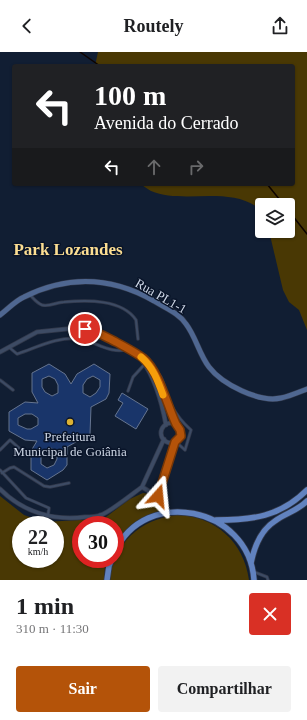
<!DOCTYPE html>
<html lang="pt">
<head>
<meta charset="utf-8">
<style>
	body { margin:0; font-family:Georgia,serif; background:#f2f2f2; color:#202124; height:100vh; display:flex; flex-direction:column; font-size:15px; white-space:nowrap }
	* { box-sizing:border-box; margin:0 }
	p { font-size:13px; color:#757577 }
	.icon { flex:none; width:22px; height:22px; fill:none; stroke:currentColor; stroke-width:2; stroke-linecap:round; stroke-linejoin:round }
	.map { position:relative; height:528px; overflow:hidden }
	.drawer { display:flex; flex-direction:column; background:#fff; flex:1 }
	.drawer>* { flex:none }
	.guide { position:absolute; left:12px; top:12px; width:283px; height:122px; border-radius:4px; box-shadow:0 1px 3px #0004; background:#202124; color:#fff; overflow:hidden }
	.buttons { position:absolute; left:255px; top:146px; display:grid; gap:8px }
	.buttons a { display:grid; place-items:center; width:40px; height:40px; border-radius:4px; background:#fff; box-shadow:0 1px 3px #0004; font-size:20px }
	.speed { position:absolute; left:12px; top:464px; display:flex; gap:8px; font-size:20px; font-weight:700; text-align:center }
	.speed>* { display:grid; place-content:center; width:52px; height:52px; border-radius:50%; background:#fff; box-shadow:0 1px 3px #0004; line-height:1 }
	.speed small { font-size:10px; font-weight:400 }
	.speed .limit { border:6px solid #d22; background:#fff; color:#111 }
	.pin { position:absolute; display:grid; place-items:center; width:34px; height:34px; color:#fff; margin:-17px; border:2px solid #fff; border-radius:50%; box-shadow:0 1px 4px #0007 }
	.me { position:absolute; width:44px; margin:-22px; rotate:18deg; stroke-linejoin:round; filter:drop-shadow(0 0 3px #0008) }
	.turn { display:flex; align-items:center; gap:14px; height:84px; padding:0 16px; font-size:18px }
	.turn .icon { width:52px; height:52px; stroke-width:2.5 }
	.turn b { display:block; font-size:28px; line-height:34px }
	.lanes { display:flex; align-items:center; height:38px; padding:0 16px; background:#0003; justify-content:center; gap:20px; direction:ltr }
	.lanes .off { opacity:.35 }
	.round { display:grid; place-items:center; flex:none; width:42px; height:42px; border-radius:4px; background:#f2f2f2 }
	.headline { display:flex; align-items:center; justify-content:space-between; height:68px; padding:0 16px }
	h1 { font-size:24px; font-weight:700; line-height:30px }
	.cta { display:flex; gap:8px; margin-top:auto; padding:8px 16px }
	.cta a { flex:1; height:46px; border-radius:4px; background:#b45309; color:#fff; font-size:16px; font-weight:700; line-height:46px; text-align:center }
	.cta a+a { background:#f2f2f2; color:#202124 }
	header { display:flex; justify-content:space-between; align-items:center; height:52px; padding:0 16px; background:#fff; font-size:18px; font-weight:700 }
	.map>svg:first-child { display:block }
	.green { fill:#493804; fill-rule:evenodd }
	.lines { fill:none; stroke-linecap:round; stroke-linejoin:round }
	.stream { stroke:#0e0400; stroke-width:1.5 }
	.building { fill:#19356a; stroke:#65748f; fill-rule:evenodd }
	.lane-casing { stroke:#32394b; stroke-width:3.5 }
	.street-casing { stroke:#32394b; stroke-width:5 }
	.secondary-casing { stroke:#32394b; stroke-width:6 }
	.primary-casing { stroke:#32394b; stroke-width:7 }
	.lane { stroke:#3d4b64; stroke-width:2 }
	.street { stroke:#3d4b64; stroke-width:3.5 }
	.secondary { stroke:#4f6791; stroke-width:5 }
	.primary { stroke:#6182bf; stroke-width:5.5 }
	.route-casing { stroke:#753606; stroke-width:10 }
	.route { stroke:#b45309; stroke-width:7 }
	.slow { stroke:#f59e0b; stroke-width:7 }
	.poi-dot { fill:#ddb233; stroke:#091429; stroke-width:1.5 }
	.labels { text-anchor:middle; dominant-baseline:central; stroke-width:3; stroke-linejoin:round; paint-order:stroke }
	.street-label { font-size:13px; fill:#cdd6e5; stroke:#091429 }
	.poi-label { font-size:13px; fill:#cdd6e5; stroke:#091429 }
	.district-label { font-size:17px; font-weight:bold; fill:#fcde92; stroke:#091429 }
</style>
</head>
<body>
<header><svg class="icon" aria-label="back" viewBox="0 0 24 24"><path d="M15 5l-7 7 7 7"/></svg>Routely<svg class="icon" aria-label="share" viewBox="0 0 24 24"><path d="M12 15V3M7 8l5-5 5 5M5 13v7h14v-7"/></svg></header>
<div class="map">
<svg width="307" height="528" viewBox="0 0 307 528">
	<rect width="100%" height="100%" fill="#111e33"/>
	<path class="green" d="M98 0H307V278L299 258 289 250 283 238 269 179H288V153H262V159C232 132 184 153 151 139 147 137 144 134 140 132H293V14H95Z
		M143 441C154 441 158 451 161 460 142 467 129 475 117 491L115 487V473H107L106 465 130 447Z
		M0 444 24 463 44 470 98 467 102 473H81V507H109L105 515 104 528H0ZM21 473H55V507H21Z
		M177 463C215 464 244 490 249 528H110C113 492 140 467 177 463Z"/>
	<g class="lines">
		<path class="stream" d="M80 0 100 14
			M267 132 284 153
			M288 158 307 182"/>
	</g>
	<path class="building" d="M49 312 65 322 71 332 77 322 94 312 110 322 109 341 106 347 91 355 90 382 67 395V413L63 418 47 428 31 418V399L37 389 25 388 9 379V360L25 350 38 351 32 340V321ZM49 324 55 327 58 333V341L52 344 45 340 42 335V327ZM93 324 100 328V335L96 341 90 345 83 341V333L87 327ZM25 362H32L38 366V373L31 377H27L18 373V366ZM51 396 57 400V407L54 413 47 416 41 412V405L44 399Z
		M122 341 148 357 136 377 115 364 123 351 118 348Z"/>
	<g class="lines">
		<defs>
			<path id="lane" d="M30 243C34 247 37 251 42 253 49 255 57 250 64 250 87 248 122 247 136 268L138 287
				M10 296 17 302C38 295 58 284 80 287 96 290 112 303 128 297
				M150 314C166 324 163 338 171 353 176 362 183 371 191 378L185 398 176 390
				M0 328 13 338
				M128 339 133 325 144 313
				M0 398 10 388 19 396
				M0 418 26 446 49 456 48 463
				M2 421 10 416 14 415 44 434 50 435 69 431
				M254 520 267 525 268 528"/>
			<path id="street" d="M0 300 37 280 76 276 93 279 129 297 142 306 149 313 158 329 176 372
				M142 308C155 326 162 351 166 373
				M161 381a10 10 0 1 1 20 0a10 10 0 1 1-20 0Z
				M142 435 164 387
				M0 437C23 460 53 469 85 465 90 465 96 465 101 463 110 460 132 442 142 435L157 444
				M168 461 157 444 175 390
				M100 463 104 473"/>
			<path id="secondary" d="M0 263C8 257 15 249 24 245 68 223 112 225 154 249 165 256 179 261 186 272 196 285 199 302 209 315 222 332 259 351 281 346 290 344 299 340 307 337"/>
			<path id="primary" d="M216 468C252 468 280 465 307 438
				M115 500C144 434 249 454 254 528
				M251 511C254 496 261 478 275 469 286 461 297 459 307 449
				M107 528 109 514 112 507"/>
		</defs>
		<use href="#lane" class="lane-casing"/>
		<use href="#street" class="street-casing"/>
		<use href="#secondary" class="secondary-casing"/>
		<use href="#primary" class="primary-casing"/>
		<use href="#lane" class="lane"/>
		<use href="#street" class="street"/>
		<use href="#secondary" class="secondary"/>
		<use href="#primary" class="primary"/>
	</g>
	<g class="lines">
		<defs>
			<path id="route" d="M85 277C96 279 106 285 116 290 125 295 135 300 143 306 159 319 167 353 176 372L180 378 181 384 175 390 158 444"/>
		</defs>
		<use href="#route" class="route-casing"/>
		<use href="#route" class="route"/>
		<path class="slow" d="M141 305C153 315 158 329 163 343"/>
	</g>
	<circle class="poi-dot" cx="70" cy="370" r="4"/>
	<g class="labels">
		<g class="street-label">
			<text transform="translate(161 244) rotate(30)">Rua PL1-1</text>
		</g>
		<g class="poi-label">
			<text x="70" y="384">Prefeitura<tspan x="70" dy="15">Municipal de Goiânia</tspan></text>
		</g>
		<g class="district-label">
			<text x="68" y="197">Park Lozandes</text>
		</g>
	</g>
</svg>
<div class="buttons">
<a><svg class="icon" aria-label="layers" viewBox="0 0 24 24"><path d="M12 4l9 5-9 5-9-5zM3 14l9 5 9-5"/></svg></a>
</div>
<div class="speed"><div>22<small>km/h</small></div><div class="limit">30</div></div>
<div class="pin" style="left:85px;top:277px;background:#d93025"><svg class="icon" aria-label="arrive" viewBox="0 0 24 24"><path d="M6 21V4h12l-3 4 3 4H6"/></svg></div>
<svg class="me" style="left:158px;top:444px" viewBox="-20 -20 40 40"><path d="M0-17L14 15 0 8-14 15z" fill="#b45309" stroke="#fff" stroke-width="4"/></svg>
<div class="guide">
<div class="turn"><svg class="icon" aria-label="left" viewBox="0 0 24 24"><path d="M17 20v-9H6M10 6l-5 5 5 5"/></svg><div><b>100 m</b>Avenida do Cerrado</div></div>
<div class="lanes"><svg class="icon" aria-label="left" viewBox="0 0 24 24"><path d="M17 20v-9H6M10 6l-5 5 5 5"/></svg><svg class="icon off" aria-label="ahead" viewBox="0 0 24 24"><path d="M12 20V5M6 11l6-6 6 6"/></svg><svg class="icon off" aria-label="right" viewBox="0 0 24 24"><path d="M7 20v-9h11M14 6l5 5-5 5"/></svg></div>
</div>
</div>
<section class="drawer">
<div class="headline"><div><h1>1 min</h1><p>310 m · 11:30</p></div><a class="round" style="background:#d93025;color:#fff"><svg class="icon" aria-label="close" viewBox="0 0 24 24"><path d="M6 6l12 12M18 6L6 18"/></svg></a></div>
<div class="cta"><a>Sair</a><a>Compartilhar</a></div>
</section>
</body>
</html>
